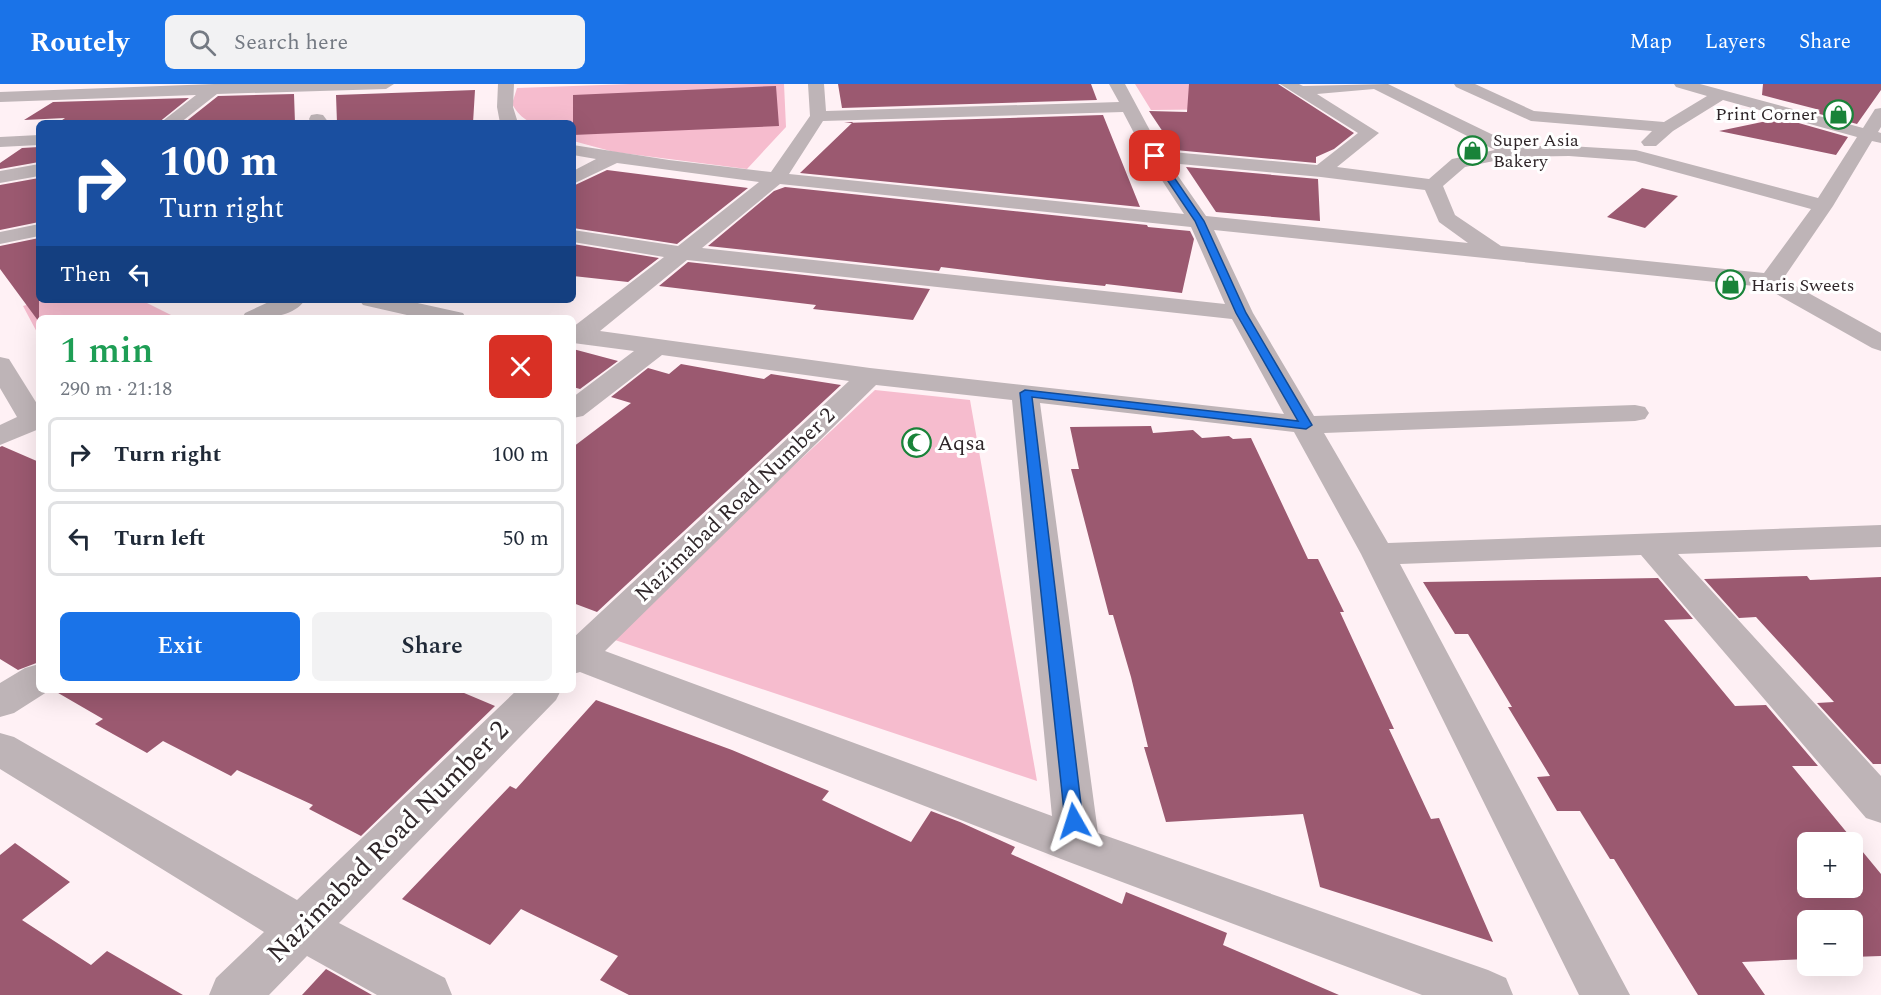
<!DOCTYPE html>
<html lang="en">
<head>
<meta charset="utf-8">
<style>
	body { margin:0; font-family:Spectral,serif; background:#f2f2f3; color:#1f2937; height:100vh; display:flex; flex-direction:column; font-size:22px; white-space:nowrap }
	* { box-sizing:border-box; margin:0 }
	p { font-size:20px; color:#747a83 }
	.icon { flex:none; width:33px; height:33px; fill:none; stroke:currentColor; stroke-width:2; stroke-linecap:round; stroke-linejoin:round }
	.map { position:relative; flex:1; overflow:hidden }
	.sheet { position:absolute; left:36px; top:231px; width:540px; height:378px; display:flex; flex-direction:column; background:#fff; border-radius:9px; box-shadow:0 6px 24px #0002 }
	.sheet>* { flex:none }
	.hud { position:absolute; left:36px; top:36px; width:540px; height:183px; border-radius:9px; box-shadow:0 6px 24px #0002; background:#1a4fa0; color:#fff; overflow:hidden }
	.controls { position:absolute; left:1797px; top:748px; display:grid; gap:12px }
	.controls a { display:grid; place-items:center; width:66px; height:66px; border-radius:9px; background:#fff; box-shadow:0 6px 24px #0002; font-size:30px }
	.pin { position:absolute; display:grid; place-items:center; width:51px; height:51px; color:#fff; margin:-26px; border-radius:12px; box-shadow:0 3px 9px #0006 }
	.me { position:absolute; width:66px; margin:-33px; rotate:354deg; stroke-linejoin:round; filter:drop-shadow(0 0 4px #0008) }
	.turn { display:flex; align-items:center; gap:21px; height:126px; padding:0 24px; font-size:27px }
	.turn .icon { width:78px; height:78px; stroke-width:2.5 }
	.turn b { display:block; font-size:42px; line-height:51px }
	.then { display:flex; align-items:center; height:57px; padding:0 24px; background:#0003; gap:12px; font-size:22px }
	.round { display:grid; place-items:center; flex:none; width:63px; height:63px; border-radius:9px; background:#f2f2f3 }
	.overview { display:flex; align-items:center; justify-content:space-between; height:102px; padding:0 24px }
	h1 { font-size:36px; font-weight:600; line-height:45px; color:#1e9e55 }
	.cta { display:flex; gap:12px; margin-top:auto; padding:12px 24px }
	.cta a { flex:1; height:69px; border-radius:9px; background:#1a73e8; color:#fff; font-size:24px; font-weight:600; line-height:69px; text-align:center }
	.cta a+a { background:#f2f2f3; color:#1f2937 }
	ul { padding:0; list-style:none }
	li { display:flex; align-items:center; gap:18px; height:75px; margin:0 12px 9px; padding:0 12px; border:3px solid #e0e1e3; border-radius:9px }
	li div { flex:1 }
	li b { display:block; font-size:22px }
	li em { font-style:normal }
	header { display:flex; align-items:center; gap:36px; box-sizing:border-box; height:84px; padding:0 30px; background:#1a73e8; color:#fff }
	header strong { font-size:28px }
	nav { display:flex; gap:33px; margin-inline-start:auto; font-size:21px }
	.search { width:420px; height:54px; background:#f2f2f3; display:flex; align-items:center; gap:15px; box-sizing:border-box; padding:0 21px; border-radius:9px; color:#747a83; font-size:22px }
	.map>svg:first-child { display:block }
	.green { fill:#f6bcce }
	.building { fill:#9b5970; fill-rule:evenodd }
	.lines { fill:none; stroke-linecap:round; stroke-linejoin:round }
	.minor { fill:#beb4b7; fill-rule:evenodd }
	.route { fill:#1a73e8; stroke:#114b97; stroke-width:1.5 }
	.labels { text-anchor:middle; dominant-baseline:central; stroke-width:6; stroke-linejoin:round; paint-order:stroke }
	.far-poi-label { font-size:18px; fill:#2f2629; stroke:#fff; text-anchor:start }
	.poi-label { font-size:22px; fill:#2f2629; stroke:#fff; text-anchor:start }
	.street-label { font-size:22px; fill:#2f2629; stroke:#fff }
	.near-street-label { font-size:27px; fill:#2f2629; stroke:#fff }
</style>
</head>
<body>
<header>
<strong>Routely</strong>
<div class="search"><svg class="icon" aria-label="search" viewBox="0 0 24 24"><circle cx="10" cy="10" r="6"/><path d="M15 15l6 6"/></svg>Search here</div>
<nav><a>Map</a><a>Layers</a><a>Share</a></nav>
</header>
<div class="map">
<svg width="1881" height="911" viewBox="0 0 1881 911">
	<rect width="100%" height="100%" fill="#fff1f5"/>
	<path class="green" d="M630 0H784L786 43 747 85 614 68 577 58 573 57V39C544 39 528 47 512 20L517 4Z
		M1135 0H1208L1248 25 1151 26Z
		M43 216H141L177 234H39V252L23 222Z
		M875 306 970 316 1037 697 609 554Z"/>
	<path class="building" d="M838 0H1091L1097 16 842 24Z
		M1189 0H1278L1354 49 1334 65 1316 73V79L1175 66 1149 27 1187 28Z
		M1763 0H1881V6L1857 40 1812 28 1820 26 1762 11Z
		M776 2 779 42 573 51V11Z
		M475 6 473 39H337L336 11Z
		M294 10 295 39H184L218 12Z
		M189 14 158 39H58L65 34 24 36 53 18Z
		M1103 31 1140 123 800 89 853 38 844 39Z
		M1781 34 1848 53 1836 71 1719 47Z
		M39 63V78L0 85V79L22 64Z
		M1186 83 1318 95 1320 137 1216 128Z
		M607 86 748 104 677 160 573 144V102Z
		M39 94V138L0 146V101Z
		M785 103 1147 141 1148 143 1190 147 1194 155 1182 209 1106 200 1105 202 1047 196 941 183 939 187 708 162 774 107Z
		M1642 104 1678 112 1645 144 1607 133Z
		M39 154V238L0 185V162Z
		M573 160 659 174 628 198 573 192Z
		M688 178 930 205 913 236 813 225 816 221 659 202Z
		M573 265 618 277 580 305 573 303Z
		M681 280 764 295 771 290 841 301 597 528 573 519V363L631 319 611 313 648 284 669 290Z
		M1151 342 1153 349 1193 346 1202 354 1229 352 1233 355 1251 354 1308 475H1318L1344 528H1340L1394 645H1389L1431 735 1439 734 1493 858 1320 803 1303 730 1166 738 1144 663H1148L1131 593 1113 531H1109L1071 385H1079L1070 343Z
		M2 362 39 378V578L18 586 0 575V363Z
		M1807 492 1810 496 1881 493V680H1873L1817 619 1834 618 1756 533 1739 534 1704 495Z
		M1658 494 1693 535 1664 536 1735 622 1766 621 1818 682H1792L1881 790V872L1852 873V837H1808V875L1742 878 1765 911H1698L1614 775H1610L1580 727H1557L1537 693 1550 692 1508 623H1512L1468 550H1455L1423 498ZM1808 759H1852V804H1808Z
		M53 606H457L495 622 361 752 309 725 313 721 237 686 231 692 163 657 147 669 95 640 103 635Z
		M596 616 732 666 829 707 822 716 911 758 931 727 960 738 1015 763 1011 770 1122 820 1126 808 1227 849 1223 861 1339 911H629L600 896 618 872 521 825 490 861 402 815 510 702 516 705Z
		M15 759 70 798 22 836 91 881 107 867 183 911H0V771Z
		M326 885 372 911H302Z"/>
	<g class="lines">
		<path class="minor" d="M214 0H394L386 5 217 10 180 39H160L196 11 0 18V8Z
			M498 0H514L513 23 518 39H500L497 23Z
			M808 0H824L826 27 1119 18 1109 0H1125L1161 67 1317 81 1358 49 1280 0H1299L1303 2 1388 0 1516 62H1569L1636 66 1818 114 1857 53 1723 16 1673 47 1656 62H1644L1641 58 1652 47 1531 37 1456 3 1454 0H1475L1534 27 1664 38 1707 12 1676 3 1674 0H1700L1863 44 1875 25 1881 24V43L1878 48 1881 49V59L1872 57 1833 122 1783 195 1881 249V267L1872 264 1764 203 1214 146 1253 229 1314 332 1635 321 1645 323 1649 329 1645 335 1635 337 1324 349 1388 459 1881 441V463L1678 470 1881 692V739L1866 734 1641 471 1400 480 1630 911H1579L1361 470 1294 348 1040 319 1098 749 1488 886 1506 894 1513 911H1422L1061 775 580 588 573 590V554L849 297 662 271 583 332 573 334V313L634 267 573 259V243L664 173 573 158V146L678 162 759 98 617 79 573 100V87L596 75 573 71V61L669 76 771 88 810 32ZM1374 5 1495 66 1452 75 1429 95 1337 83 1379 49 1317 10ZM1123 28 1146 72 1184 130 789 90 823 37ZM1569 72 1635 77 1811 125 1764 189 1501 162 1455 131 1443 102 1465 83 1513 73ZM1169 79 1321 93 1425 106 1439 138 1468 159 1206 132ZM780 100 1191 143 1225 220 702 164ZM687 176 1232 235 1284 330 870 284 600 247ZM876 301 1012 316 1052 732 605 567Z
			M317 30 323 31 329 39H311L309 35 311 31Z
			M39 51V61L0 63V53Z
			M39 80V92L0 99V87Z
			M39 140V152L0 160V148Z
			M273 216H305C292 235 262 234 242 234L245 229Z
			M359 216H404L463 229 466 234H420L363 221Z
			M0 273 9 275 39 323V345L0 361V341L17 333 0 304Z
			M39 580V606H50L14 629 0 633V599L25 584Z
			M517 606H561L556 616 339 839 445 894 452 911H377L307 872 269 911H209L216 894 264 848 0 685V649L14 653 297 816Z"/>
	</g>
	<path class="route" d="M1152 70H1158L1204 137 1246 229 1312 341 1306 345 1032 313 1083 737 1081 743 1074 745 1068 743 1065 737 1020 309 1025 306 1298 337 1236 229 1195 137 1151 72Z"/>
	<defs>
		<symbol id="shop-ring" viewBox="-11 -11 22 22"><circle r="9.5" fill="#fff" stroke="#198339" stroke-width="1.5"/><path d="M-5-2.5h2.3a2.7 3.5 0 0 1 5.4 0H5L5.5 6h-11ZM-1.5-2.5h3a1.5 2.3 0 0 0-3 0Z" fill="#198339"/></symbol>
		<symbol id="mosque-ring" viewBox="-11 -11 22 22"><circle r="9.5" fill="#fff" stroke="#198339" stroke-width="1.5"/><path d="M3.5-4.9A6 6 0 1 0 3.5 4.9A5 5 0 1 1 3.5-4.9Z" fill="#198339"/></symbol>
	</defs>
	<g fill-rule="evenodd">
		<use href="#shop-ring" x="1822" y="14" width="33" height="33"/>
		<use href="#shop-ring" x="1456" y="50" width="33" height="33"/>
		<use href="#shop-ring" x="1714" y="184" width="33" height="33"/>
		<use href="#mosque-ring" x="900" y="342" width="33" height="33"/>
	</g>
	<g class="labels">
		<g class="far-poi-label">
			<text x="1817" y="30" text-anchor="end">Print Corner</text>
			<text x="1493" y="56">Super Asia<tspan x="1493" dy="21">Bakery</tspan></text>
			<text x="1751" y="201">Haris Sweets</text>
		</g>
		<g class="poi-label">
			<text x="937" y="359">Aqsa</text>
		</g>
		<g class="street-label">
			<text transform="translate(735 421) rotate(-44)">Nazimabad Road Number 2</text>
		</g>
		<g class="near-street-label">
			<text transform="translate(388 758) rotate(-45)">Nazimabad Road Number 2</text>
		</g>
	</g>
</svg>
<div class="controls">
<a>+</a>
<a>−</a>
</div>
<div class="pin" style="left:1155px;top:72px;background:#d93025"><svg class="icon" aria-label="arrive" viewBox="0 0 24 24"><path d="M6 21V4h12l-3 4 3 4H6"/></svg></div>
<svg class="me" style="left:1074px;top:737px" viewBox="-20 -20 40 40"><path d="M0-17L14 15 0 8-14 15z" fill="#1a73e8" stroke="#fff" stroke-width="4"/></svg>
<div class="hud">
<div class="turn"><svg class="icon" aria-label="right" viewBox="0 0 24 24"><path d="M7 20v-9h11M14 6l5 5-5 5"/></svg><div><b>100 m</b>Turn right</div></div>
<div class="then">Then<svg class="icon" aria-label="left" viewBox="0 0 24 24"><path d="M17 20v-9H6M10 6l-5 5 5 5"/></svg></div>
</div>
<section class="sheet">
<div class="overview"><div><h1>1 min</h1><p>290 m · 21:18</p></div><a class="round" style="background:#d93025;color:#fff"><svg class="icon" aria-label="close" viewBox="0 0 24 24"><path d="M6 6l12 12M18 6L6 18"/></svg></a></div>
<ul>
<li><svg class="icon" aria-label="right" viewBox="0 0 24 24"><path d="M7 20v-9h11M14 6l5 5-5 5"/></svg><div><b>Turn right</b></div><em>100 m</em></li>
<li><svg class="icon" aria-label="left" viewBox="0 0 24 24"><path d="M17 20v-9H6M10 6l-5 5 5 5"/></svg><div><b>Turn left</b></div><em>50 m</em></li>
</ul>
<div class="cta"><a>Exit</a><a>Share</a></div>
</section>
</div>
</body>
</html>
